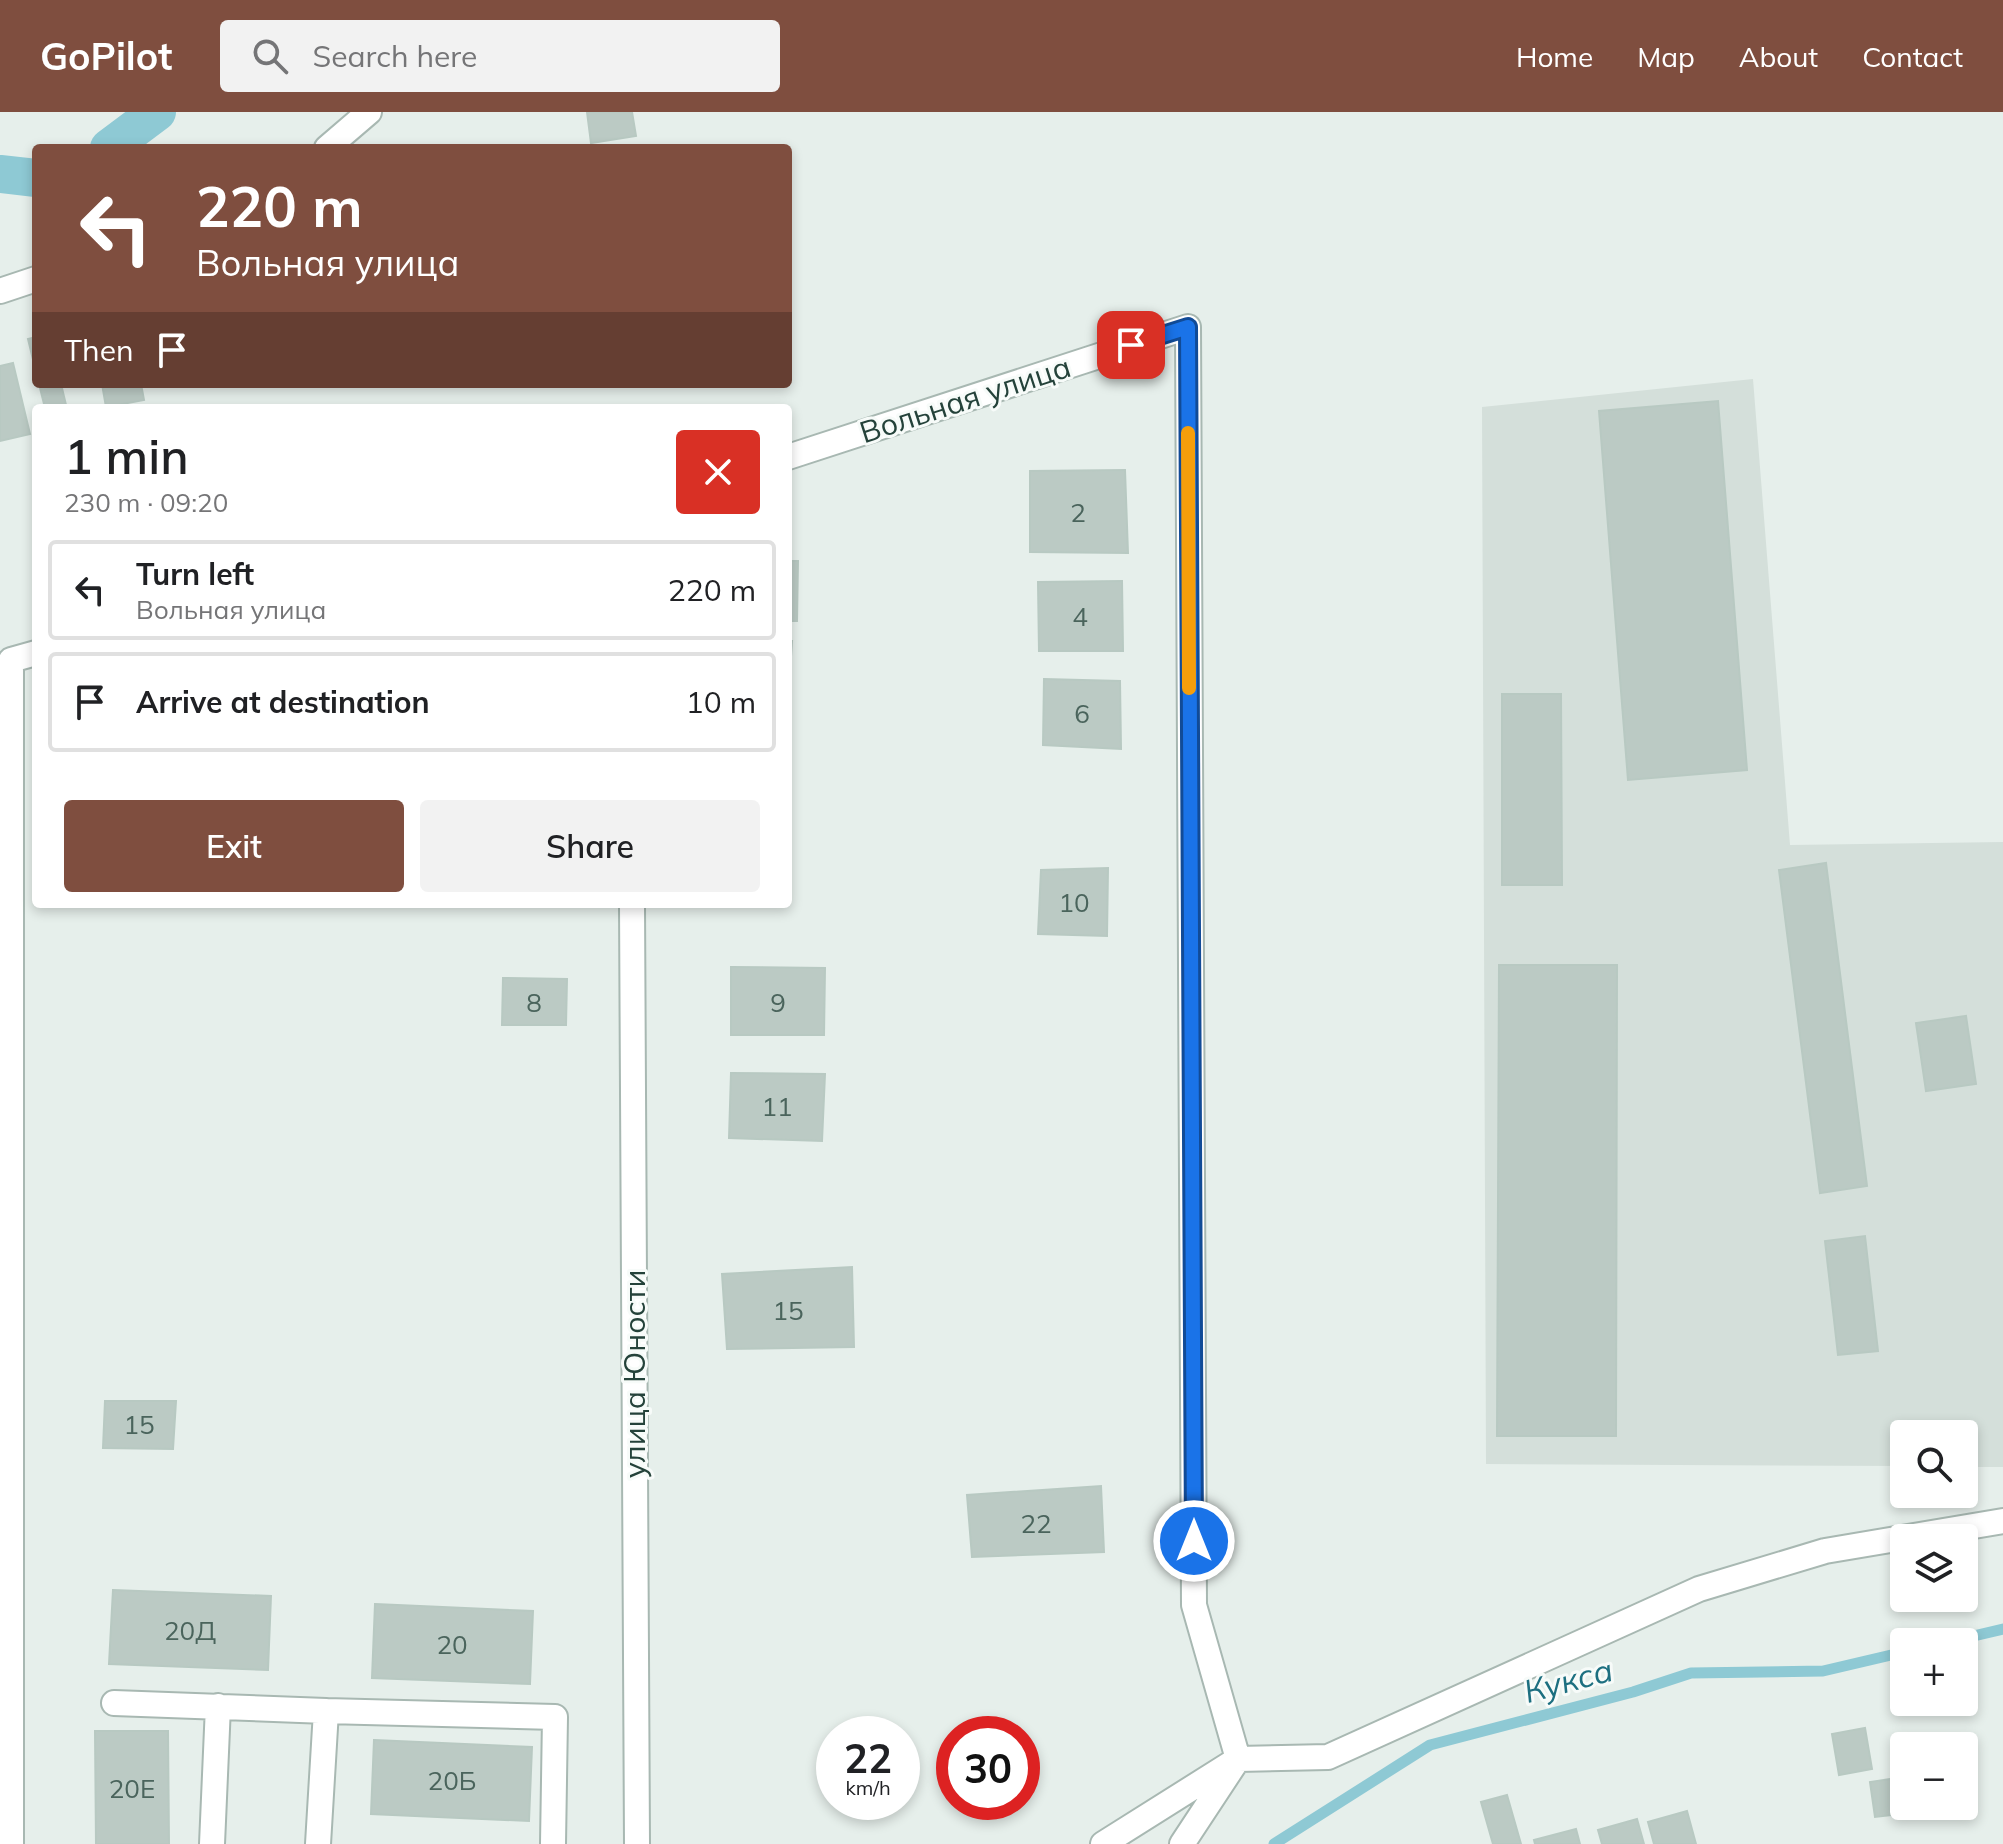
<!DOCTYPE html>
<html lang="en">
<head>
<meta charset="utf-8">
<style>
	body { margin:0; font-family:Mulish,sans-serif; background:#f2f2f2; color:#202124; height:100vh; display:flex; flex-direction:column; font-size:30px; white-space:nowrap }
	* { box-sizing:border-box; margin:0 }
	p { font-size:26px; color:#757577 }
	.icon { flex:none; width:44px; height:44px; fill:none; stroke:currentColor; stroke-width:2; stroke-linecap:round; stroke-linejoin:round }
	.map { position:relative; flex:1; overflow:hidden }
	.details { position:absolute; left:32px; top:292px; width:760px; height:504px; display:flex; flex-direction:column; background:#fff; border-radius:8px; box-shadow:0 4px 12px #0003 }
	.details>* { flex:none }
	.banner { position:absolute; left:32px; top:32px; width:760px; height:244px; border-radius:8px; box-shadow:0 4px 12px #0003; background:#7f4e3f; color:#fff; overflow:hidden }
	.buttons { position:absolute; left:1890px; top:1308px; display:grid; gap:16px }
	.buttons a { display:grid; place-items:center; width:88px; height:88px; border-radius:8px; background:#fff; box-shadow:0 4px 12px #0003; font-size:40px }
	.speed { position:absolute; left:816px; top:1604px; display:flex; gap:16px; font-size:40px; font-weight:700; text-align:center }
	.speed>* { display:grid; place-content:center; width:104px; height:104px; border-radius:50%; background:#fff; box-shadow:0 4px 12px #0003; line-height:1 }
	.speed small { font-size:20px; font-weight:400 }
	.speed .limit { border:12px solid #d22; background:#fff; color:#111 }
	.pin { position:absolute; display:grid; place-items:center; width:68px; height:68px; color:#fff; margin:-34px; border-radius:16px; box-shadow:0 4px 12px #0006 }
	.me { position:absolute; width:88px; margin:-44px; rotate:0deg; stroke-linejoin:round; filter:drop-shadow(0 0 6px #0008) }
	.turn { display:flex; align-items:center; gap:28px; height:168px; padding:0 32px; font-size:36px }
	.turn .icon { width:104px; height:104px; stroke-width:2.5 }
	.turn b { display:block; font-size:56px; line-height:68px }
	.then { display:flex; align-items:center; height:76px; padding:0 32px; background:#0003; gap:16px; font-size:30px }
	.round { display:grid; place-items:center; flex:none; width:84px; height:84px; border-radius:8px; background:#f2f2f2 }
	.headline { display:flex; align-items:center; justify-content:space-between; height:136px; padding:0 32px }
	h1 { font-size:48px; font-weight:600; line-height:60px }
	.cta { display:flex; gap:16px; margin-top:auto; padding:16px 32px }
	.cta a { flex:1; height:92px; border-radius:8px; background:#7f4e3f; color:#fff; font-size:32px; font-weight:600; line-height:92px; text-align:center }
	.cta a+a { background:#f2f2f2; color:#202124 }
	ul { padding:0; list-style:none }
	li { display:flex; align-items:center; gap:24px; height:100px; margin:0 16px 12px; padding:0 16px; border:4px solid #e0e0e0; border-radius:8px }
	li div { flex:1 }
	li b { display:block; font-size:30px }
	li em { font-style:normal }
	header { display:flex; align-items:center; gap:48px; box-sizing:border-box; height:112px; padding:0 40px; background:#7f4e3f; color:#fff }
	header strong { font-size:38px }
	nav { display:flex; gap:44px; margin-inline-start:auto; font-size:28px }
	.search { width:560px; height:72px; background:#f2f2f2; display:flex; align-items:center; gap:20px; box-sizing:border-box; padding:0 28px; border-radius:8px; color:#757577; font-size:30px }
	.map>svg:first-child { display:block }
	.built { fill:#d4dfda }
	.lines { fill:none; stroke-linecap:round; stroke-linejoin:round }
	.stream { stroke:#8ec9d4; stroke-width:11 }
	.canal { stroke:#8ec9d4; stroke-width:38 }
	.building { fill:#bbcac4; stroke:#b8c9c2; stroke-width:2 }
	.minor-casing { stroke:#a8b8b2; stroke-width:28 }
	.minor { stroke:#fff; stroke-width:24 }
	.route-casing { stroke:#114b97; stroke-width:20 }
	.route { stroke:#1a73e8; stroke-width:14 }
	.slow { stroke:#f59e0b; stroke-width:14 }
	.labels { text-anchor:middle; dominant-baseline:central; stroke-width:6; stroke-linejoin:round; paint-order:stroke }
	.number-label { font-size:26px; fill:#4a645c }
	.street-label { font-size:30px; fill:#24423a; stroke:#f7fbf9 }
	.water-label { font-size:32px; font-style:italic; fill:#1c6f80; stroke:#f7fbf9 }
</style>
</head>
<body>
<header>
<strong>GoPilot</strong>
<div class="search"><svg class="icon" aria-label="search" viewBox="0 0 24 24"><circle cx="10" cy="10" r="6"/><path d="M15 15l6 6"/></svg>Search here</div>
<nav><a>Home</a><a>Map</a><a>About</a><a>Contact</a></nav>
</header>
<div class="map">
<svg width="2003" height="1732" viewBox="0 0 2003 1732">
	<rect width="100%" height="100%" fill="#e6efeb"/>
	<path class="built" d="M1753 267 1790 733 2003 730V1355H1964V1322H1904V1354L1486 1352 1482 295Z"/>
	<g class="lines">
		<path class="stream" d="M1948 1530 2003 1517
			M1274 1732 1430 1633 1633 1580 1691 1561 1823 1559 1904 1540"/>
		<path class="canal" d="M109 36 157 0
			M0 62 36 66"/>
	</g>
	<path class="building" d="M587 0H632L636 24 591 31Z
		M36 225V260L28 227Z
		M13 251 30 322 0 329V254Z
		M39 272H61L66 293 45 296Z
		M102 272H141L144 288 106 295Z
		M1718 289 1747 658 1628 668 1599 299Z
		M1125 358 1128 441 1030 440V359Z
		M788 449H798L797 509H788Z
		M1122 469 1123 539H1039L1038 470Z
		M788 529H792L788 591Z
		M1044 567 1120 569 1121 637 1043 633Z
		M1502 582H1561L1562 773H1502Z
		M1826 751 1867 1074 1820 1081 1779 758Z
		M1108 756 1107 824 1038 822 1041 758Z
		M1499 853H1617L1616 1324H1497Z
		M731 855 825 856 824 923H731Z
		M503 866 567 867 566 913H502Z
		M1966 904 1976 972 1926 979 1916 911Z
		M731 961 825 962 822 1029 729 1026Z
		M1865 1124 1878 1239 1838 1243 1825 1129Z
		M852 1155 854 1235 727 1237 722 1162Z
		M105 1289H176L173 1337 103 1336Z
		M1101 1374 1104 1440 972 1445 967 1383Z
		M113 1478 271 1484 268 1558 109 1552Z
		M375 1492 533 1499 530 1572 372 1566Z
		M1865 1616 1872 1657 1839 1663 1832 1622Z
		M95 1619H168L169 1732H96Z
		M374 1628 532 1635 529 1709 371 1702Z
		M1904 1665V1694H1926V1699L1875 1705 1870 1670Z
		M1507 1683 1521 1732H1493L1481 1690Z
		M1687 1699 1696 1732H1654L1648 1710Z
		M1637 1707 1644 1732H1602L1598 1718Z
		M1576 1717 1580 1732H1535L1534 1728Z"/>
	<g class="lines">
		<defs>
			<path id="minor" d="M327 36 369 0
				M0 179 36 167
				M788 345 1188 215 1194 1493 1238 1647 1103 1732
				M632 792 637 1732
				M114 1591 326 1599
				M11 1732V548L36 541
				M212 1732 218 1594
				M318 1732 326 1599 555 1605 553 1732
				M1182 1732 1238 1647 1328 1645 1699 1477 1825 1439 2003 1409"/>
		</defs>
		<use href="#minor" class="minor-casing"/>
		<use href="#minor" class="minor"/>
	</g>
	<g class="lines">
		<defs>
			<path id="route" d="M1131 233 1188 215 1194 1429"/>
		</defs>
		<use href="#route" class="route-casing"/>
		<use href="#route" class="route"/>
		<path class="slow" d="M1188 321 1189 576"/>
	</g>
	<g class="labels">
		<g class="number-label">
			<text x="1078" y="400">2</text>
			<text x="1080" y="504">4</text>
			<text x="1082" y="601">6</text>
			<text x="1074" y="790">10</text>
			<text x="534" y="890">8</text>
			<text x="778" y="890">9</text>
			<text x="777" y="994">11</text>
			<text x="788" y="1198">15</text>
			<text x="139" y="1312">15</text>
			<text x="1036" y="1411">22</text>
			<text x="190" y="1518">20Д</text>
			<text x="452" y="1532">20</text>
			<text x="452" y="1668">20Б</text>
			<text x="132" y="1676">20Е</text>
		</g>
		<g class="street-label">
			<text transform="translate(965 287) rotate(-18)">Вольная улица</text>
			<text transform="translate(634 1262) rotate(-90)">улица Юности</text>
		</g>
		<g class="water-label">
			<text transform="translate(1568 1568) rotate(-15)">Кукса</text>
		</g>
	</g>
</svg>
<div class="buttons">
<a><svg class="icon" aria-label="search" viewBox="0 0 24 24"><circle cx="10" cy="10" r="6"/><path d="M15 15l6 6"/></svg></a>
<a><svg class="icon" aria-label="layers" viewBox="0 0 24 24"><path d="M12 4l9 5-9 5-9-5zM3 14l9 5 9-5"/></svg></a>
<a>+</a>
<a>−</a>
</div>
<div class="speed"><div>22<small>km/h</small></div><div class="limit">30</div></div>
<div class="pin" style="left:1131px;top:233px;background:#d93025"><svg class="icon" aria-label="arrive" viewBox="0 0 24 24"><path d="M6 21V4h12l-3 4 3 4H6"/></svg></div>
<svg class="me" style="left:1194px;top:1429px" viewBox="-20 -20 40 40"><circle r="17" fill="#1a73e8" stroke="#fff" stroke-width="3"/><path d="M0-11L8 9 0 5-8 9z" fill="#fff"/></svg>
<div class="banner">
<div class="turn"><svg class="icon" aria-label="left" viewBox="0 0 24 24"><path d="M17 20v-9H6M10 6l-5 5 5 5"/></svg><div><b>220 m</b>Вольная улица</div></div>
<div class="then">Then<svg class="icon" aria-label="arrive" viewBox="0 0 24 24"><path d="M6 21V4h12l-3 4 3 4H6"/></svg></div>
</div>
<section class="details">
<div class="headline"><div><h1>1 min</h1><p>230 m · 09:20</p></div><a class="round" style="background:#d93025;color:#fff"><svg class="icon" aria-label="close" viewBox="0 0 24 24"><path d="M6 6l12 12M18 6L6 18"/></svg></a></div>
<ul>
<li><svg class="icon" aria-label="left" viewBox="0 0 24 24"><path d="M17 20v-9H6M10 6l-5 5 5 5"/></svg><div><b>Turn left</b><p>Вольная улица</p></div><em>220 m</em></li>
<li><svg class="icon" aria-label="arrive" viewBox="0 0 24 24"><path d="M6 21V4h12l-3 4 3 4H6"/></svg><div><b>Arrive at destination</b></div><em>10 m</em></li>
</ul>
<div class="cta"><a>Exit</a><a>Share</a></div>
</section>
</div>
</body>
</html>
